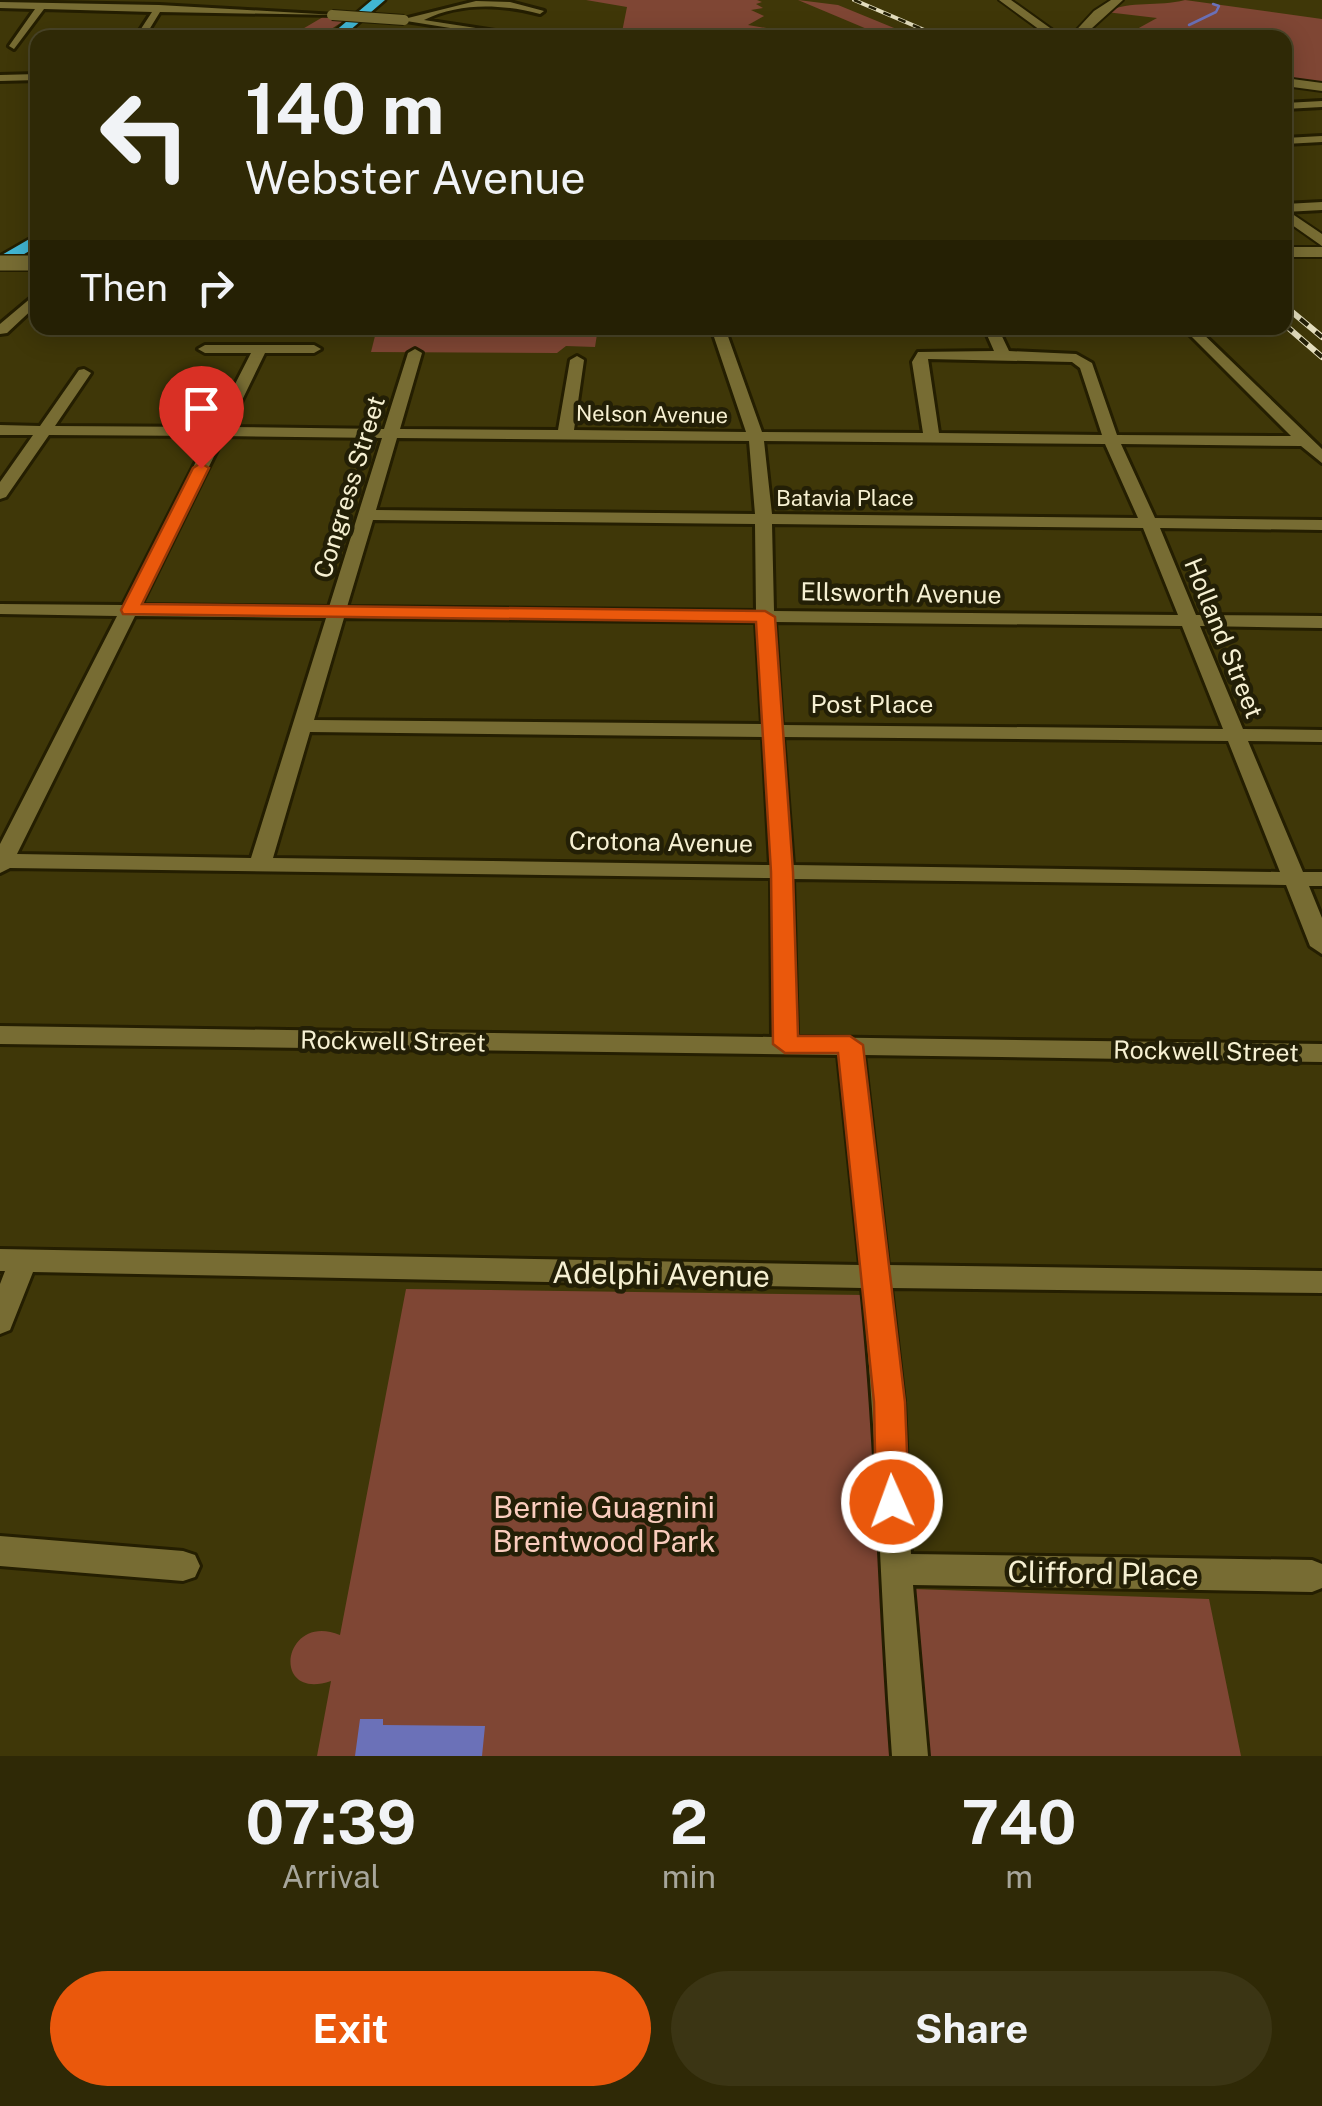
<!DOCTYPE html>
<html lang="en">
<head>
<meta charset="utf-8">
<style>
	body { margin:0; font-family:"Public Sans",sans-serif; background:#3b3514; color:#f1f3f6; height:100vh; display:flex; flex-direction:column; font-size:38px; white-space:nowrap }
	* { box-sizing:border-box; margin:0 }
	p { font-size:32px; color:#a7a69b }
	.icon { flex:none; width:55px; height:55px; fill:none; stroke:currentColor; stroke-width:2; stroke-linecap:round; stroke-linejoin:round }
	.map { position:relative; height:1756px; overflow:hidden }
	.sheet { display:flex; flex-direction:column; background:#2f2906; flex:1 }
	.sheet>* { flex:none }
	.hud { position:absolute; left:30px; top:30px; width:1262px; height:305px; border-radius:20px; box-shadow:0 5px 25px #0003,0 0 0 2px #4a4528; background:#2f2906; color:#f1f3f6; overflow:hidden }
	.pin { position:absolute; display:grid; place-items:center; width:85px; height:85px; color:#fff; margin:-102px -42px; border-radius:50% 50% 50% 0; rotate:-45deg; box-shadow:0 0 10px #0007 }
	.pin .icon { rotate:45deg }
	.me { position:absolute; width:110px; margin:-55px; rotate:358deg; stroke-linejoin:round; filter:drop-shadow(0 0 8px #0008) }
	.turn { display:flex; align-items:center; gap:35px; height:210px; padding:0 50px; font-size:45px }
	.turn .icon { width:130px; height:130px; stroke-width:2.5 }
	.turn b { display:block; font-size:70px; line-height:85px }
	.then { display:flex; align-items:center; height:95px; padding:0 50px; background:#0003; gap:20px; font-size:38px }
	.eta { display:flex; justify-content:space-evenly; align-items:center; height:170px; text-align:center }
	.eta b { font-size:60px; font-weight:700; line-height:70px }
	.button { display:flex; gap:20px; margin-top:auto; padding:20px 50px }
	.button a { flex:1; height:115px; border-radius:60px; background:#ea580c; color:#fff; font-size:40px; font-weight:700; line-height:115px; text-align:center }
	.button a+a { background:#3b3514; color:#f1f3f6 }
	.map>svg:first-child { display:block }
	.green { fill:#7f4634 }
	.water { fill:#6b71b8 }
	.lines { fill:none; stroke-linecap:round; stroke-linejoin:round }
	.stream { stroke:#6b71b8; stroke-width:2.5 }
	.minor-casing { stroke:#241e01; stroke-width:6 }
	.tertiary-casing { stroke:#241e01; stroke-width:4 }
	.secondary-casing { stroke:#241e01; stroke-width:4 }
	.motorway-casing { stroke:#241e01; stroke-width:5 }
	.minor { fill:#776c33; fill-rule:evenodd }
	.tertiary { fill:#776c33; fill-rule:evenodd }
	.secondary { fill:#776c33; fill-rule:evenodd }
	.motorway { fill:#41b6d4; fill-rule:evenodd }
	.rail-far1-casing { stroke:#e3ddbd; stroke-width:4 }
	.rail-casing { stroke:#e3ddbd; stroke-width:6 }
	.rail-far1 { stroke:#231f06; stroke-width:2.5; stroke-dasharray:8; stroke-linecap:butt }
	.rail { stroke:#231f06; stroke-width:4; stroke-dasharray:10; stroke-linecap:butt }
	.minor-bridge-casing { stroke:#241e01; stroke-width:12; stroke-linecap:butt }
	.secondary-bridge-casing { stroke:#241e01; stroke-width:18; stroke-linecap:butt }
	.minor-bridge { stroke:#776c33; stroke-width:10 }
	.secondary-bridge { stroke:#776c33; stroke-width:15 }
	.route { fill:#ea580c; stroke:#983908; stroke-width:2.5 }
	.labels { text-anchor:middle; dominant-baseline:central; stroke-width:9; stroke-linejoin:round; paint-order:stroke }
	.far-street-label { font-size:22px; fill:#f6f0d2; stroke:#231f06 }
	.street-label { font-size:25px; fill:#f6f0d2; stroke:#231f06 }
	.near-street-label { font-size:30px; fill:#f6f0d2; stroke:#231f06 }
	.near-park-label { font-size:30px; fill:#facdbe; stroke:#231f06 }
</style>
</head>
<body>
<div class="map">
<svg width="1322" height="1756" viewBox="0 0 1322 1756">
	<rect width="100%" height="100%" fill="#3f3708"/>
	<path class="green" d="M586 0H757L762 2 756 4 763 8 751 10 764 16 748 25 772 29 757 33 762 37H621L627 7Z
		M798 0 838 5 916 37H886Z
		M1185 0 1322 19V85L1285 80V38L1174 37 1178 35 1137 29 1157 18 1106 12C1131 0 1158 7 1185 0Z
		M323 17 348 18 319 37 218 38 221 31 294 34Z
		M377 328H598L595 347 566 346 557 353 371 352Z
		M406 1289 866 1295 883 1588 1209 1599 1241 1756H317L331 1681C269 1702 283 1611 340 1635Z"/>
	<path class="water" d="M360 1719H383V1725L485 1726 482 1756H355Z"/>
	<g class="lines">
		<path class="stream" d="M1189 25 1216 12 1219 6 1213 4"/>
		<defs>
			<path id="minor" d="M476 1 510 2 544 11 540 14C502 4 460 2 424 20L540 38H513L400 20Z
				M0 2 159 5 336 15 160 12 144 38H135L152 12 44 9 14 49 9 46 35 9 0 8Z
				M38 74V80L0 81V75Z
				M1322 101V107L1285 109V103Z
				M1322 136V142L1285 144V138Z
				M1322 202V210L1285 212V204Z
				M38 292V304L7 333 0 334V324Z
				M711 328H725L762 432 923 433 912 362 918 352 994 351 984 328H998L1009 351 1076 354 1092 363 1117 435 1291 436 1183 328H1197L1322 449V463L1301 446 1121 444 1155 518 1322 520V530L1160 528 1196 615 1322 616V628L1200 626 1243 729 1322 730V742L1248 741 1303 872H1322V886H1309L1322 918V954L1310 946 1286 885 793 879 797 1037 1322 1044V1062L864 1055 888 1265 1322 1271V1293L891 1288 904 1402 911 1554 1312 1560 1322 1564V1588L1312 1592 913 1585 928 1756H892C880 1600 878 1443 862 1288L33 1272 10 1330 0 1334V1284L5 1271H0V1249L860 1265 838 1055 0 1044V1026L772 1037 771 878 10 868 0 873V844L117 616 0 614V604L123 605 209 436 49 435 6 497 0 499V482L33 435H0V425L40 426 79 370 84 369 91 373 55 426 213 427 251 353H205L198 349 205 345H314L321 349 314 353H265L229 427 384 429 408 353 415 349 422 353 400 429 558 430 570 360 577 356 584 360 574 430 746 432ZM928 359 1072 362 1080 368 1102 435 939 433ZM224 436 382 438 329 607 141 605ZM397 438 749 441 755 514 376 510ZM764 441 1105 444 1138 518 772 514ZM373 520 755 524 756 611 347 607ZM772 524 1143 528 1178 615 774 611ZM135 616 326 618 251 858 17 854ZM344 618 756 622 762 724 314 720ZM775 622 1182 626 1223 729 782 725ZM310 732 763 737 770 865 273 858ZM783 737 1228 741 1280 872 793 865Z
				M0 1536 183 1551 195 1555 200 1566 195 1577 183 1581 0 1566Z"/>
			<path id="tertiary" d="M999 0H1011L1064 38H1051Z
				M1111 0H1123L1081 38H1069L1094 11Z
				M1285 78 1322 83V91L1285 86Z
				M1285 209 1322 234V246L1285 220Z"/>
			<path id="secondary" d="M1285 247H1322V257H1285Z"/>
			<path id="motorway" d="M372 0H385L341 38H327Z
				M38 234V246L0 268V256Z"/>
		</defs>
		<use href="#minor" class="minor-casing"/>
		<use href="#tertiary" class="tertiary-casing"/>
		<use href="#secondary" class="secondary-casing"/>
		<use href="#motorway" class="motorway-casing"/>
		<use href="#minor" class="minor"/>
		<use href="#tertiary" class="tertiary"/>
		<use href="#secondary" class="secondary"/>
		<use href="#motorway" class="motorway"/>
		<defs>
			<path id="rail-far1" d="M854 0 943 38"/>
			<path id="rail" d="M1285 306 1322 337
				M1285 325 1322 357"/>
		</defs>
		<use href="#rail-far1" class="rail-far1-casing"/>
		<use href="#rail" class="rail-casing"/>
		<use href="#rail-far1" class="rail-far1"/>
		<use href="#rail" class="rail"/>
		<defs>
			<path id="minor-bridge" d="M332 15 404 20"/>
			<path id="secondary-bridge" d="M0 263H38"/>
		</defs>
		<use href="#minor-bridge" class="minor-bridge-casing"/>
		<use href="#secondary-bridge" class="secondary-bridge-casing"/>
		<use href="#minor-bridge" class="minor-bridge"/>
		<use href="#secondary-bridge" class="secondary-bridge"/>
	</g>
	<path class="route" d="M201 463 209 468 142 604 765 611 775 617 793 872 798 1036H850L863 1045 905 1402 909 1502 904 1513 892 1517 881 1513 876 1502 874 1402 838 1053H785L773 1044 771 872 756 622 123 614 121 610 193 468Z"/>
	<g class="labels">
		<g class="far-street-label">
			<text transform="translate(652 414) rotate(1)">Nelson Avenue</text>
			<text x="845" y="498">Batavia Place</text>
		</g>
		<g class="street-label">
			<text transform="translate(349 487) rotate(-73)">Congress Street</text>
			<text transform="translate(901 593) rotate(1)">Ellsworth Avenue</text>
			<text transform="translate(1224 638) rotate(68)">Holland Street</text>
			<text x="872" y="704">Post Place</text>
			<text transform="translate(661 842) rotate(1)">Crotona Avenue</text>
			<text transform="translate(393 1041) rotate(1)">Rockwell Street</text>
			<text transform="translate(1206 1051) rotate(1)">Rockwell Street</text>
		</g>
		<g class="near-street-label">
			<text transform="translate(661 1274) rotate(1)">Adelphi Avenue</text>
			<text transform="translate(1103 1573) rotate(1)">Clifford Place</text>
		</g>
		<g class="near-park-label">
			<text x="604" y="1507">Bernie Guagnini<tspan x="604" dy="34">Brentwood Park</tspan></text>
		</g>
	</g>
</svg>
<div class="pin" style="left:201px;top:468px;background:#d93025"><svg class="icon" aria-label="arrive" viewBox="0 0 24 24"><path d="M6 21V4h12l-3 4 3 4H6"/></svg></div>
<svg class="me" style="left:892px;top:1502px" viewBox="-20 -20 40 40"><circle r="17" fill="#ea580c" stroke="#fff" stroke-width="3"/><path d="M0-11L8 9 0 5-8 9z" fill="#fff"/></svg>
<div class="hud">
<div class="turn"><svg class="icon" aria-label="left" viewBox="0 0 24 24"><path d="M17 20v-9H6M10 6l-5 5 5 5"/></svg><div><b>140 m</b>Webster Avenue</div></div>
<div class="then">Then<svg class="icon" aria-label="right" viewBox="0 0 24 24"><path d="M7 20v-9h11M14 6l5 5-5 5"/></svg></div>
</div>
</div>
<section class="sheet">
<div class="eta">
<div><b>07:39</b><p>Arrival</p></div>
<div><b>2</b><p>min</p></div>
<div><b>740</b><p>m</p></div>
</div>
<div class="button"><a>Exit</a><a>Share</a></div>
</section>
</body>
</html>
